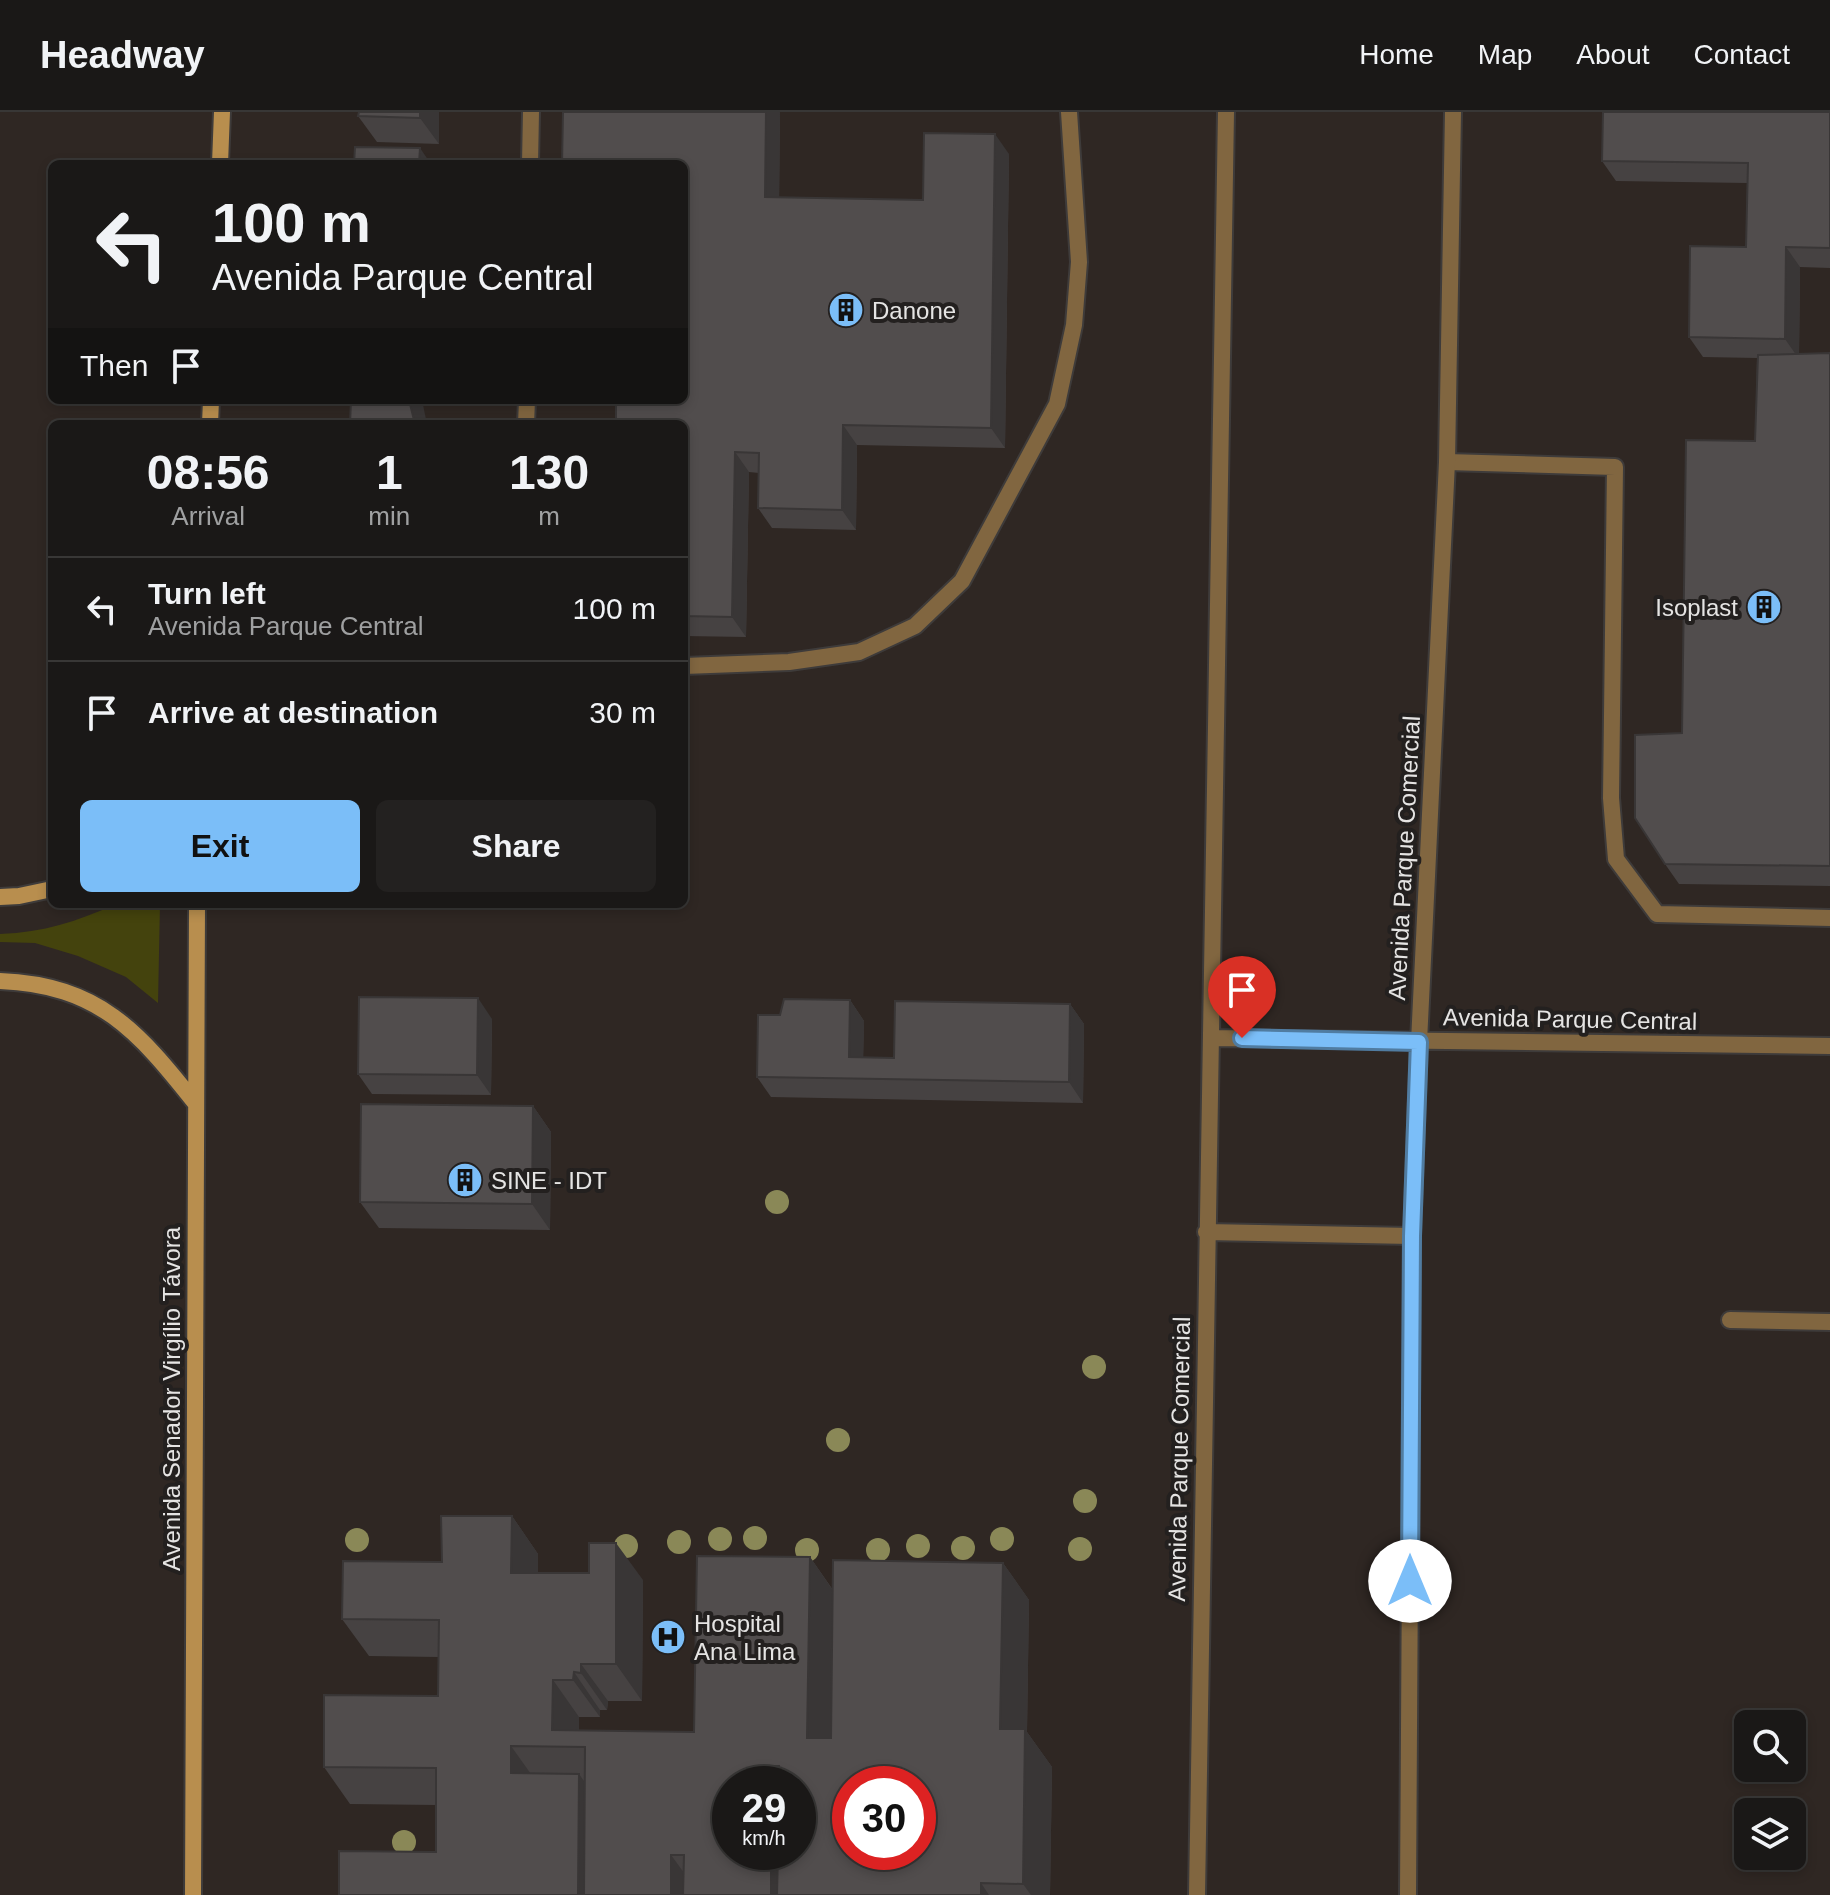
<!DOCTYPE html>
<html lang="en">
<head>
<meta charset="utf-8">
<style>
	body { margin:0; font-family:Helvetica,sans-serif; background:#232120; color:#f1f3f6; height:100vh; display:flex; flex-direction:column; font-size:30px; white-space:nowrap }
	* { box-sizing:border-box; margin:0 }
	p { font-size:26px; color:#9fa0a1 }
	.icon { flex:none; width:44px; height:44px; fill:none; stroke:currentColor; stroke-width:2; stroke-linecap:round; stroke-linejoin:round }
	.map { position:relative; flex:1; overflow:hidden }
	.panel { position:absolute; left:48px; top:308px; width:640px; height:488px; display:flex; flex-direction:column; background:#1a1817; border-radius:12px; box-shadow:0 4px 12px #0003,0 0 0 2px #383736 }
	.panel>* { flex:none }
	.banner { position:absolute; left:48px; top:48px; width:640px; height:244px; border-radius:12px; box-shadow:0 4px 12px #0003,0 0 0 2px #383736; background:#1a1817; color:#f1f3f6; overflow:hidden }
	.buttons { position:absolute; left:1734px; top:1598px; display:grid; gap:16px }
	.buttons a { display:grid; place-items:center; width:72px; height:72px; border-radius:12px; background:#1a1817; box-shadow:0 4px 12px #0003,0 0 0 2px #383736; font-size:40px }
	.speed { position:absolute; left:712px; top:1654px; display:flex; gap:16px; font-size:40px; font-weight:700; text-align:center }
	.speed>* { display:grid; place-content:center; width:104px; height:104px; border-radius:50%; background:#1a1817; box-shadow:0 4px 12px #0003,0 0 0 2px #383736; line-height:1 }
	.speed small { font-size:20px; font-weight:400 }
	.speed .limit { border:12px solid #d22; background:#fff; color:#111 }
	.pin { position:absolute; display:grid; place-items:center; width:68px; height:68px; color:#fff; margin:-82px -34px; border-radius:50% 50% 50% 0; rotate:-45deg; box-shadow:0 0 8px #0007 }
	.pin .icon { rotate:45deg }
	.me { position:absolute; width:88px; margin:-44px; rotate:0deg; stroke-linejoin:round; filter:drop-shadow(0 0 6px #0008) }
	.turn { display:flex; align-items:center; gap:28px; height:168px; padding:0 32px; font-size:36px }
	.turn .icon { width:104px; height:104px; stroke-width:2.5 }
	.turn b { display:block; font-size:56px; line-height:68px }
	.then { display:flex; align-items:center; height:76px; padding:0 32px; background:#0003; gap:16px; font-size:30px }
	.eta { display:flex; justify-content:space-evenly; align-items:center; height:136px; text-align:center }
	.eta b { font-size:48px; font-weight:800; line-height:56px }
	.action { display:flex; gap:16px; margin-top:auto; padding:16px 32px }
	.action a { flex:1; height:92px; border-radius:12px; background:#7bbef8; color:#111; font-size:32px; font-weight:800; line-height:92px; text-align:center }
	.action a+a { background:#232120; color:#f1f3f6 }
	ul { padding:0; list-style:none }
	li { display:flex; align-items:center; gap:24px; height:104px; padding:0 32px; border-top:2px solid #383736 }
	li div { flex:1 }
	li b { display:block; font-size:30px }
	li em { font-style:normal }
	header { display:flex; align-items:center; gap:48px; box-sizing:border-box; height:112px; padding:0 40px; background:#1a1817; border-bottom:2px solid #383736 }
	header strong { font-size:38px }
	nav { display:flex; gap:44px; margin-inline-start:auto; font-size:28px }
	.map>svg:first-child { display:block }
	.built { fill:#2f2723; fill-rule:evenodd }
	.green { fill:#44430d }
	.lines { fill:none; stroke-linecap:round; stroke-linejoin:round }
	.service-casing { stroke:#3e3b3a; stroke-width:20 }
	.minor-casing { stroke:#3e3b3a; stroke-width:20 }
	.secondary-casing { stroke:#3e3b3a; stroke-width:20 }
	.service { stroke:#816640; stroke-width:16 }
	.minor { stroke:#816640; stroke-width:16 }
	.secondary { stroke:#b88e4e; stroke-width:16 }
	.tree { fill:#8a8857 }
	.wall { fill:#464242 }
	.shaded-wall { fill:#393636 }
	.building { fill:#514d4d; stroke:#393636; stroke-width:2; fill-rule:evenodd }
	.route-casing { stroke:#507ca1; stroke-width:20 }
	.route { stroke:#7bbef8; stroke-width:14 }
	.labels { text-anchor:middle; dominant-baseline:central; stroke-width:8; stroke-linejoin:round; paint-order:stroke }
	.poi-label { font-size:24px; fill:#e5e4e3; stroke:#23201f; text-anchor:start }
	.street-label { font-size:24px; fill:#e5e4e3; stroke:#23201f }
</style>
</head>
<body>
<header>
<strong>Headway</strong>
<nav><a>Home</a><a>Map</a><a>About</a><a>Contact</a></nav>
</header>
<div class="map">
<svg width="1830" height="1783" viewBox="0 0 1830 1783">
	<rect width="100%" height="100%" fill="#23201f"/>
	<path class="built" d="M0 0H1830V1783H0ZM52 52H684V288H52ZM52 312H684V792H52ZM1748 1612H1792V1656H1748ZM730 1672H798V1740H730ZM850 1672H918V1740H850ZM1748 1700H1792V1744H1748Z"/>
	<path class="green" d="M116 792H160L158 891 126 865 78 844 35 831 0 830V822C45 820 75 810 116 792Z"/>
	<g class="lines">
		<defs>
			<path id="service" d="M530 52 531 0
				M526 312 527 288
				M1447 350 1615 355 1611 686 1616 747 1657 802 1830 806
				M684 554 789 550 859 540 915 514 962 469 1057 292 1074 213 1079 150 1069 0
				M1730 1208 1830 1210"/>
			<path id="minor" d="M1213 926 1830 934
				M1206 1120 1412 1124
				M1197 1783 1226 0
				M1408 1783 1412 1124 1419 930 1447 350 1453 0"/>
			<path id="secondary" d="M220 52 222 0
				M210 312 211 288
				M0 785 19 784 52 777
				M0 869C99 873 138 919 196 992
				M193 1783 197 792"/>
		</defs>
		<use href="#service" class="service-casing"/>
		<use href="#minor" class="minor-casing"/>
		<use href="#secondary" class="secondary-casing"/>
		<use href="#service" class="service"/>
		<use href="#minor" class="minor"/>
		<use href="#secondary" class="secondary"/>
	</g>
	<g class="tree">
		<circle cx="777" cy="1090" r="12"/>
		<circle cx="1094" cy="1255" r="12"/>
		<circle cx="838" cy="1328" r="12"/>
		<circle cx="1085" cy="1389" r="12"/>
		<circle cx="755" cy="1426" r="12"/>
		<circle cx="720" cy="1427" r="12"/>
		<circle cx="1002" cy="1427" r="12"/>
		<circle cx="357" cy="1428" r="12"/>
		<circle cx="679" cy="1430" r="12"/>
		<circle cx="626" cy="1434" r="12"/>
		<circle cx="918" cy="1434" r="12"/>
		<circle cx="963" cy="1436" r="12"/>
		<circle cx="1080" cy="1437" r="12"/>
		<circle cx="807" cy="1438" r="12"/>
		<circle cx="878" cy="1438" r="12"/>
		<circle cx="404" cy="1730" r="12"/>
	</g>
	<path class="wall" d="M439 0V32L377 30 358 4Z
		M563 0H780L779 86 923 88 1009 42 1005 336 857 333 856 418 772 416 758 396 759 361 749 360 746 525 684 524V52Z
		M1830 0V156L1800 155 1799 242 1830 241V774L1679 772 1665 752 1682 621 1755 329 1757 246 1703 245 1689 225 1746 135 1747 71 1616 69 1602 49Z
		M850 888 864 909 863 945 894 946 1070 892 1084 912 1083 991 771 985 757 965 780 903Z
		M492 907 491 983 372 982 358 962Z
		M533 994 551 1020 550 1118 379 1116 360 1090Z
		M512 1404 538 1442V1461L643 1468 642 1589H608L607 1598H600V1605H579V1618L694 1620 810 1445 833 1478 1003 1451 1029 1488 1027 1620 1052 1655 1050 1783H339L436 1740V1693L350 1692 324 1655 438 1584V1545L369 1544 342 1507 442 1450Z"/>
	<path class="shaded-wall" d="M420 0H439V32L420 6Z
		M766 0H780L779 105 765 85Z
		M995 22 1009 42 1005 336 991 316Z
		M420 36 431 52H419Z
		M1786 135 1800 155 1799 247 1785 227Z
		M409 288H422L427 312H415Z
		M843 313 857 333 856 418 842 398Z
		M735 340 749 360 746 525 732 505Z
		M478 886 492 907 491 983 477 963Z
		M850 888 864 909 863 965 849 945Z
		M1070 892 1084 912 1083 991 1069 970Z
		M533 994 551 1020 550 1118 532 1092Z
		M512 1404 538 1442V1498L511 1461Z
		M616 1431 643 1468 642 1589 616 1552Z
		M810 1445 836 1483 834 1664 807 1626Z
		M1003 1451 1029 1488 1027 1620 1052 1655 1050 1783H1031L1023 1772 1000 1617Z
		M581 1552 608 1589 607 1598 581 1561Z
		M574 1560 600 1598V1605L573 1568Z
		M553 1568 579 1605V1635L552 1618Z
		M511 1634 538 1672 511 1661Z
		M772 1654 784 1672H772Z
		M579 1662 605 1699V1783H578Z
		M771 1740H798L797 1783H771Z
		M671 1743 698 1780V1783H671Z
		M981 1771 989 1783H981Z"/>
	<path class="building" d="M359 0H420V6L358 4Z
		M563 0H766L765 85 923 88 924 21 995 22 991 316 843 313 842 398 758 396 759 341 735 340 732 505 684 504V312H616V288H684V52H562Z
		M1603 0H1830V136L1786 135 1785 227 1689 225 1690 134 1746 135 1748 51 1602 49Z
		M355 35 420 36 419 52H354Z
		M1830 241V754L1665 752 1635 706V623L1682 621 1686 328 1755 329 1758 243Z
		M351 288H409L415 312H350Z
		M359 885 478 886 477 963 358 962Z
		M784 887 850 888 849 945 894 946 895 889 1070 892 1069 970 757 965 758 903H780Z
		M361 992 533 994 532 1092 360 1090Z
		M441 1404H512L511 1461H589V1431H616V1552H581V1561L574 1560 573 1568H553L552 1618 694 1620 697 1444 810 1445 807 1626H831L833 1448 1003 1451 1000 1617H1025L1023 1772 981 1771V1783H777L778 1740H798V1672H778L779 1654H772V1672H730V1740H771V1783H683L684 1743H671V1783H584L585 1635 511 1634V1661L579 1662 578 1783H339V1739L436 1740V1656L324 1655V1583L438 1584 439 1508 342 1507 343 1449 442 1450ZM850 1672H918V1740H850Z"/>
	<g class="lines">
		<defs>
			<path id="route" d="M1242 926 1419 930 1412 1124 1410 1469"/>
		</defs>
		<use href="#route" class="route-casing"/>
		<use href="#route" class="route"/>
	</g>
	<defs>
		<symbol id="building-disc" viewBox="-11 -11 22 22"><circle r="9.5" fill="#7bbef8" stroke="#23201f"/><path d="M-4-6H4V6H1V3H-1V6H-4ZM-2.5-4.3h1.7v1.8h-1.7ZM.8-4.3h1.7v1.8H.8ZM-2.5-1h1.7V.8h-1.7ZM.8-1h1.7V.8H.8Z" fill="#111"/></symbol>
		<symbol id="hospital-disc" viewBox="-11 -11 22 22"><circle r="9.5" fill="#7bbef8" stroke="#23201f"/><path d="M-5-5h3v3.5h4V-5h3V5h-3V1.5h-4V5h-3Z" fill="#111"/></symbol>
	</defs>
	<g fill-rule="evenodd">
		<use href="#building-disc" x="826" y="178" width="40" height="40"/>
		<use href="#building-disc" x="1744" y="475" width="40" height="40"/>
		<use href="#building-disc" x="445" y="1048" width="40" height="40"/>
		<use href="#hospital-disc" x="648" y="1505" width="40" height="40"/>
	</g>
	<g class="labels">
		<g class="poi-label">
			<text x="872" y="198">Danone</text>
			<text x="1738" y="495" text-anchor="end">Isoplast</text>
			<text x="491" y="1068">SINE - IDT</text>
			<text x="694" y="1511">Hospital<tspan x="694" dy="28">Ana Lima</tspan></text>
		</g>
		<g class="street-label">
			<text transform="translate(1404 746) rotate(-87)">Avenida Parque Comercial</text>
			<text transform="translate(1570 907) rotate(1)">Avenida Parque Central</text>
			<text transform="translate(171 1287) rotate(-90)">Avenida Senador Virgílio Távora</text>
			<text transform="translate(1179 1347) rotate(-89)">Avenida Parque Comercial</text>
		</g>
	</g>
</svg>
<div class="buttons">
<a><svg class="icon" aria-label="search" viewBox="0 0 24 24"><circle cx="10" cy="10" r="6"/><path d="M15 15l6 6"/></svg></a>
<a><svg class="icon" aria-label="layers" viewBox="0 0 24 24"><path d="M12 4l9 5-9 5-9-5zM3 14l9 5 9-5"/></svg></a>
</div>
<div class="speed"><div>29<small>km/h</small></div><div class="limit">30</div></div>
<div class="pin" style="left:1242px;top:926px;background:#d93025"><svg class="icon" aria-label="arrive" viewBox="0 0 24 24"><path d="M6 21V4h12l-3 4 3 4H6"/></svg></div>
<svg class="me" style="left:1410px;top:1469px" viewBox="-20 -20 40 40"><circle r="19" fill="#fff"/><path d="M0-13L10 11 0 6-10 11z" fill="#7bbef8"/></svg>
<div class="banner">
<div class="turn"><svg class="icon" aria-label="left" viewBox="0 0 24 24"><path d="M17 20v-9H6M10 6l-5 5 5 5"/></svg><div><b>100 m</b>Avenida Parque Central</div></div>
<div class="then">Then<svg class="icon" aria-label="arrive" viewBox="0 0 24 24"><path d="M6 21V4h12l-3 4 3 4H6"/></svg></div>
</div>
<section class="panel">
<div class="eta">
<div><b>08:56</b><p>Arrival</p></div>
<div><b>1</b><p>min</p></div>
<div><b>130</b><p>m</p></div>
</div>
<ul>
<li><svg class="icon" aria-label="left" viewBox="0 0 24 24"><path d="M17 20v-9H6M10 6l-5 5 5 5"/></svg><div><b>Turn left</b><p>Avenida Parque Central</p></div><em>100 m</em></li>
<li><svg class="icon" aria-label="arrive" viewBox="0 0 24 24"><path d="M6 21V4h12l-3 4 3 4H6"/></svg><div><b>Arrive at destination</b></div><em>30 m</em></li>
</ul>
<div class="action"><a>Exit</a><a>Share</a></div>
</section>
</div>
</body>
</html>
